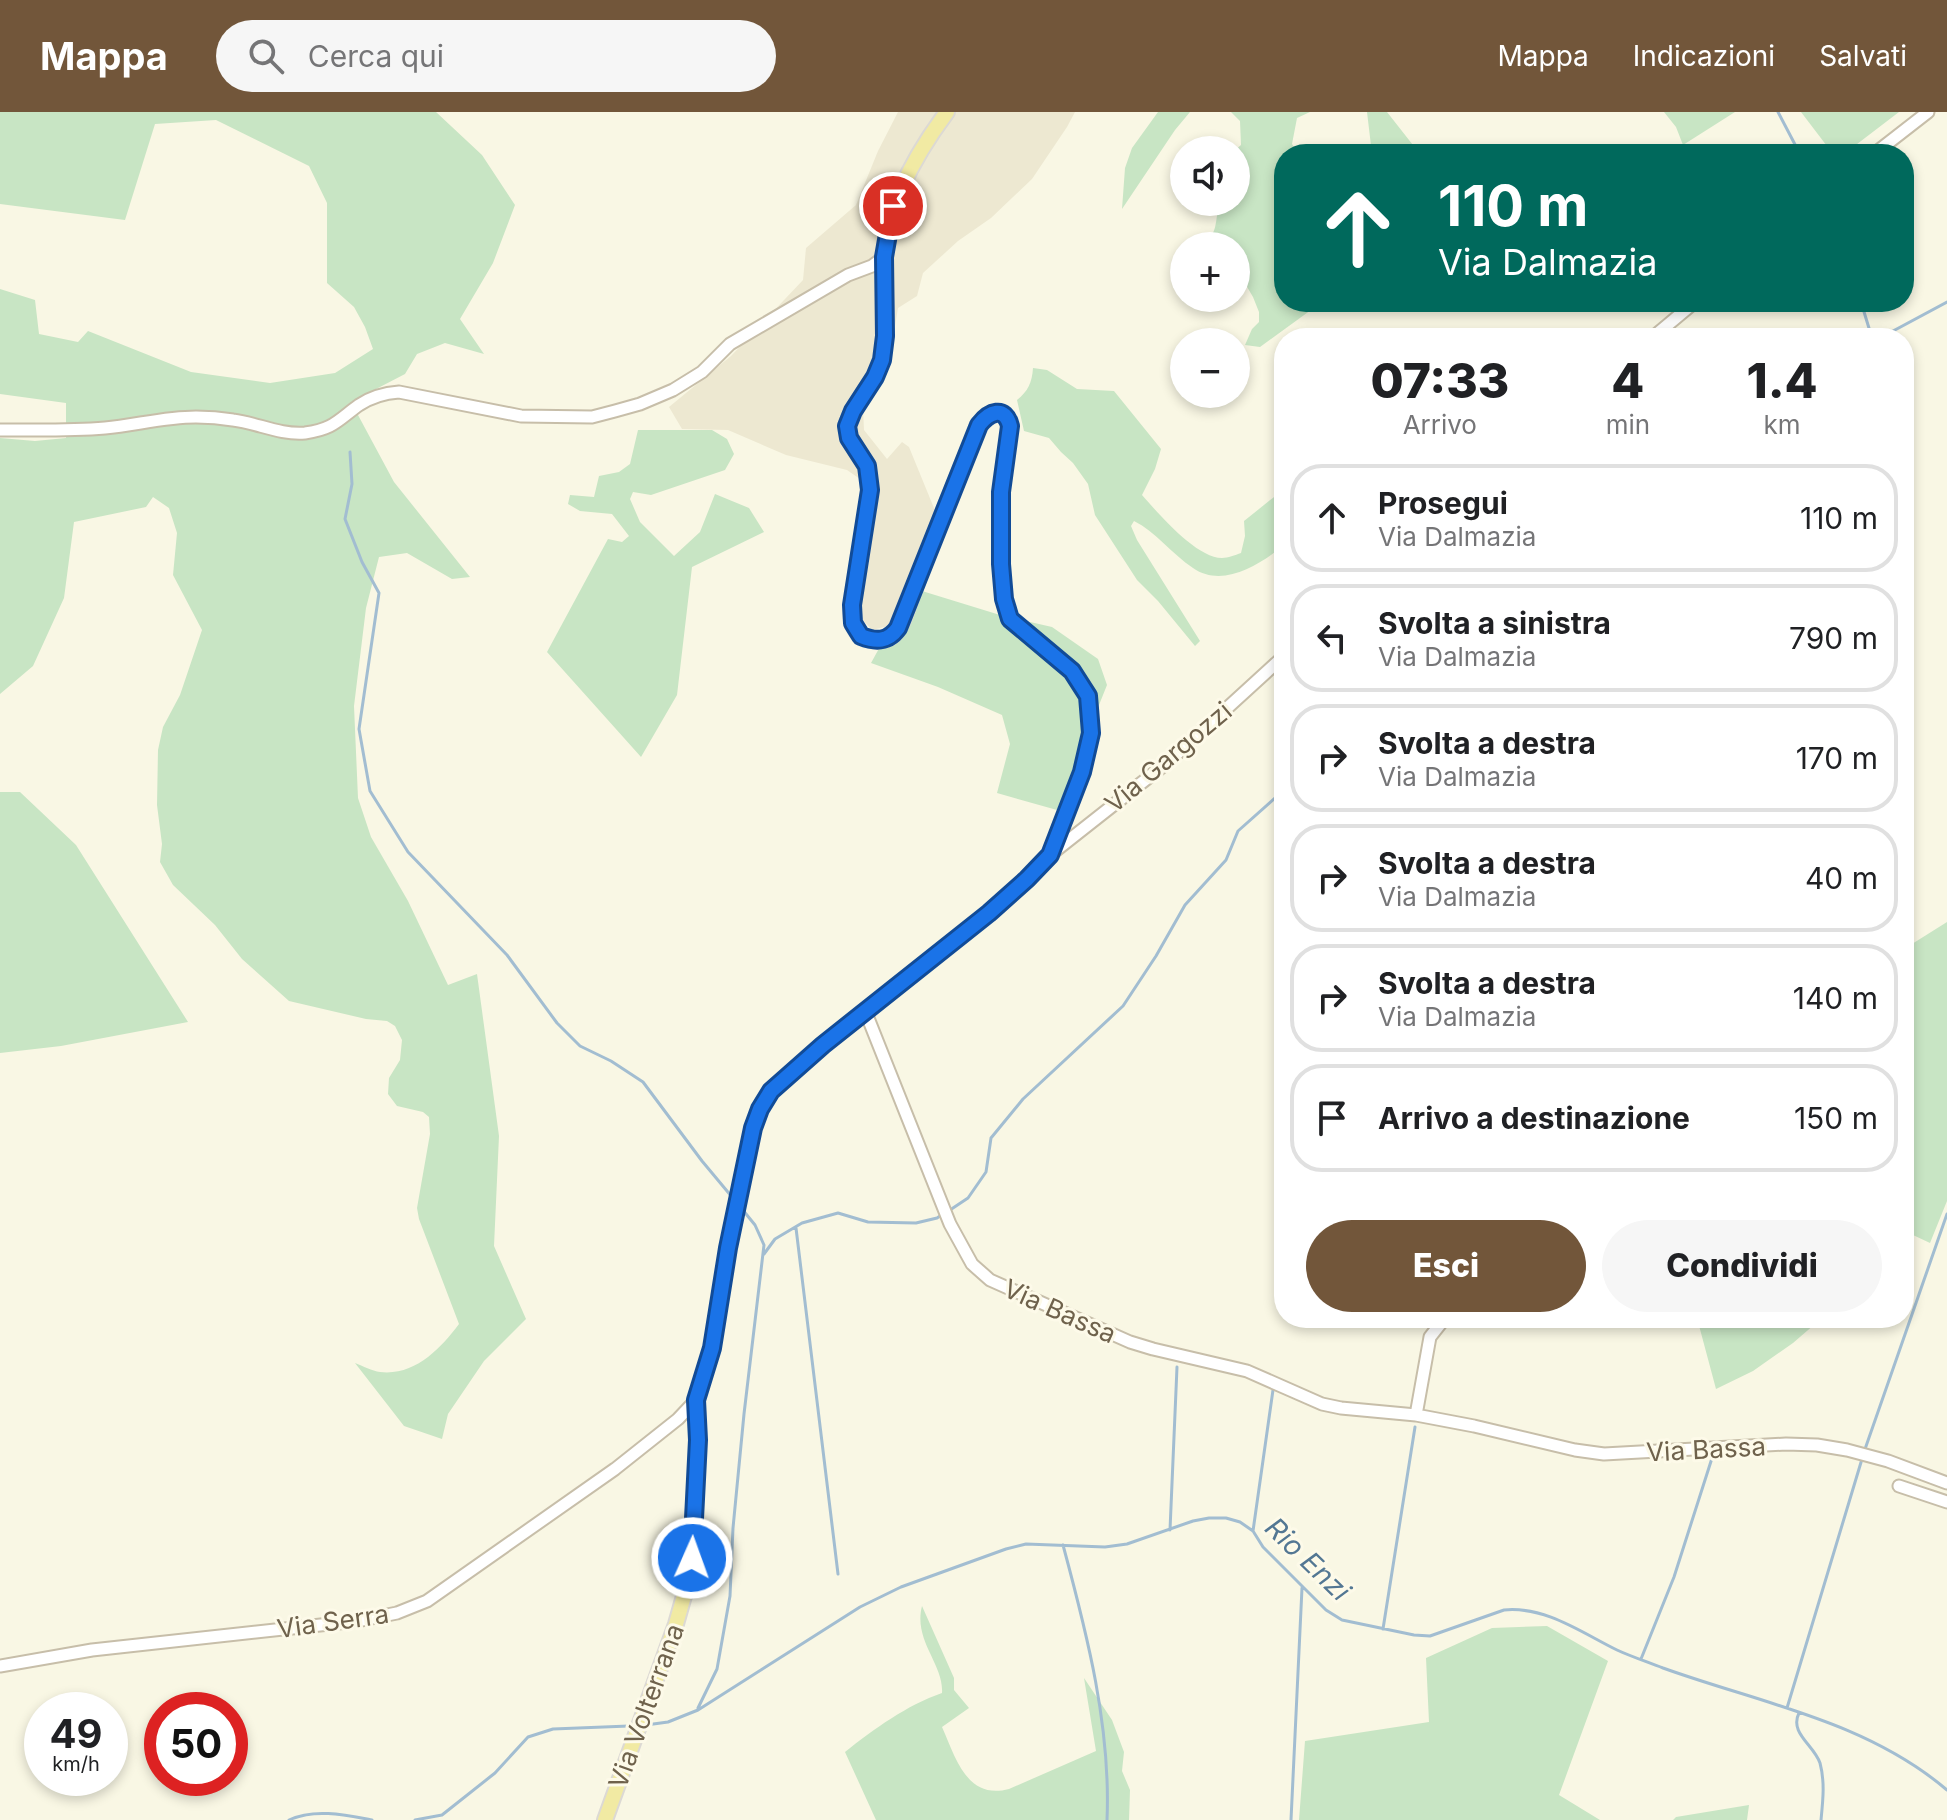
<!DOCTYPE html>
<html lang="it">
<head>
<meta charset="utf-8">
<style>
	body { margin:0; font-family:Inter,sans-serif; background:#f6f6f6; color:#202124; height:100vh; display:flex; flex-direction:column; font-size:30px; white-space:nowrap }
	* { box-sizing:border-box; margin:0 }
	p { font-size:26px; color:#757577 }
	.icon { flex:none; width:44px; height:44px; fill:none; stroke:currentColor; stroke-width:2; stroke-linecap:round; stroke-linejoin:round }
	.map { position:relative; flex:1; overflow:hidden }
	.details { position:absolute; left:1274px; top:216px; width:640px; height:1000px; display:flex; flex-direction:column; background:#fff; border-radius:32px; box-shadow:0 4px 12px #0003 }
	.details>* { flex:none }
	.hud { position:absolute; left:1274px; top:32px; width:640px; height:168px; border-radius:32px; box-shadow:0 4px 12px #0003; background:#00695c; color:#fff; overflow:hidden }
	.controls { position:absolute; left:1170px; top:24px; display:grid; gap:16px }
	.controls a { display:grid; place-items:center; width:80px; height:80px; border-radius:50%; background:#fff; box-shadow:0 4px 12px #0003; font-size:40px }
	.speed { position:absolute; left:24px; top:1580px; display:flex; gap:16px; font-size:40px; font-weight:700; text-align:center }
	.speed>* { display:grid; place-content:center; width:104px; height:104px; border-radius:50%; background:#fff; box-shadow:0 4px 12px #0003; line-height:1 }
	.speed small { font-size:20px; font-weight:400 }
	.speed .limit { border:12px solid #d22; background:#fff; color:#111 }
	.pin { position:absolute; display:grid; place-items:center; width:68px; height:68px; color:#fff; margin:-34px; border:4px solid #fff; border-radius:50%; box-shadow:0 2px 8px #0007 }
	.me { position:absolute; width:88px; margin:-44px; rotate:2deg; stroke-linejoin:round; filter:drop-shadow(0 0 6px #0008) }
	.turn { display:flex; align-items:center; gap:28px; height:168px; padding:0 32px; font-size:36px }
	.turn .icon { width:104px; height:104px; stroke-width:2.5 }
	.turn b { display:block; font-size:56px; line-height:68px }
	.eta { display:flex; justify-content:space-evenly; align-items:center; height:136px; text-align:center }
	.eta b { font-size:48px; font-weight:800; line-height:56px }
	.action { display:flex; gap:16px; margin-top:auto; padding:16px 32px }
	.action a { flex:1; height:92px; border-radius:48px; background:#72563a; color:#fff; font-size:32px; font-weight:800; line-height:92px; text-align:center }
	.action a+a { background:#f6f6f6; color:#202124 }
	ul { padding:0; list-style:none }
	li { display:flex; align-items:center; gap:24px; height:108px; margin:0 16px 12px; padding:0 16px; border:4px solid #e0e0e0; border-radius:32px }
	li div { flex:1 }
	li b { display:block; font-size:30px }
	li em { font-style:normal }
	header { display:flex; align-items:center; gap:48px; box-sizing:border-box; height:112px; padding:0 40px; background:#72563a; color:#fff }
	header strong { font-size:38px }
	nav { display:flex; gap:44px; margin-inline-start:auto; font-size:28px }
	.search { width:560px; height:72px; background:#f6f6f6; display:flex; align-items:center; gap:20px; box-sizing:border-box; padding:0 28px; border-radius:44px; color:#757577; font-size:30px }
	.map>svg:first-child { display:block }
	.residential { fill:#ede8d1 }
	.green { fill:#c8e5c4 }
	.lines { fill:none; stroke-linecap:round; stroke-linejoin:round }
	.stream { stroke:#a2bdd1; stroke-width:3 }
	.minor-casing { stroke:#c7bea9; stroke-width:15 }
	.major-casing { stroke:#dcd9d4; stroke-width:18 }
	.minor { stroke:#fff; stroke-width:11 }
	.major { stroke:#f1eaa3; stroke-width:14 }
	.route-casing { stroke:#114b97; stroke-width:20 }
	.route { stroke:#1a73e8; stroke-width:14 }
	.labels { text-anchor:middle; dominant-baseline:central; stroke-width:6; stroke-linejoin:round; paint-order:stroke }
	.street-label { font-size:26px; fill:#6f624c; stroke:#fdfae9 }
	.water-label { font-size:28px; font-style:italic; fill:#537793; stroke:#fdfae9 }
</style>
</head>
<body>
<header>
<strong>Mappa</strong>
<div class="search"><svg class="icon" aria-label="search" viewBox="0 0 24 24"><circle cx="10" cy="10" r="6"/><path d="M15 15l6 6"/></svg>Cerca qui</div>
<nav><a>Mappa</a><a>Indicazioni</a><a>Salvati</a></nav>
</header>
<div class="map">
<svg width="1947" height="1708" viewBox="0 0 1947 1708">
	<rect width="100%" height="100%" fill="#f9f7e4"/>
	<path class="residential" d="M898 0H1075L1067 15 1032 67 991 106 958 129 923 161 917 184 898 196 887 262 863 297 864 318 887 347 902 330 909 335 936 401 909 475 892 513 872 518 861 506 860 367 847 358 786 343 728 318 682 317 669 295 731 244 803 168 806 136 856 93 878 39Z"/>
	<path class="green" d="M0 0H436L482 43 515 93 493 151 460 207 484 242 445 231 417 242 405 262 351 290 394 370 470 465 452 467 407 441 379 445 366 496 354 594 358 686 371 725 408 789 448 873 477 862 499 1024 494 1134 526 1207 484 1249 448 1302 442 1327 404 1314 355 1251C363 1254 372 1259 380 1260 415 1264 440 1237 459 1212L419 1107 417 1096 430 1022 429 1005 423 1000 397 994 388 982 389 966 400 948 402 928 395 914 387 909 366 907 289 889 242 847 215 813 173 773 160 750 162 732 157 693 158 638 163 615 180 583 202 518 173 463 177 421 169 396 153 385 146 395 74 410 64 486 33 554 0 582V326L35 329 66 326V291L0 282V177L35 188 39 222 78 230 88 219 191 260 270 271 335 261 373 237 365 215 354 195 327 171V91L309 54 216 8 155 12 125 108 0 92Z
		M1158 0H1190L1175 18 1122 97 1125 56 1132 36Z
		M1231 0H1310L1297 6 1292 32 1298 42H1284V190H1322L1260 235 1245 233 1252 217 1259 210V200L1253 185 1236 156V134H1186C1219 130 1214 118 1219 90H1236L1235 38 1241 33 1240 9Z
		M1367 0H1387L1420 42H1372Z
		M1664 0H1735L1683 33 1676 15Z
		M1801 0H1899L1844 42H1833Z
		M1033 256 1047 258 1077 277 1114 279 1161 337 1155 357 1142 383C1158 401 1196 446 1222 446 1228 446 1235 443 1241 441L1245 424 1244 409 1284 377V433C1261 452 1223 477 1193 456 1172 442 1156 420 1134 409L1131 414 1137 428 1200 529 1195 534 1158 489 1137 468 1095 403 1088 372 1073 351 1061 340 1049 326 1024 319 1017 288C1028 279 1032 271 1033 256Z
		M638 318H712L727 327 734 342 725 358 651 383 633 380 630 387 640 410 674 444 700 420 715 382 749 396 764 420 692 455 677 583 641 645 547 540 608 427 622 430 629 424 612 402 580 399 568 392 570 383 594 385 599 364 619 360 630 352Z
		M909 475 1000 503 1052 515 1098 547 1107 573 1057 698 997 681 1010 632 1002 603 938 575 871 551 892 513Z
		M0 680H20L76 733 188 910 61 934 0 941Z
		M1947 810V1089L1930 1131 1913 1123 1904 1127V837Z
		M1697 1206H1822L1793 1231 1753 1259 1716 1277Z
		M922 1494 954 1566V1578L969 1596 942 1615C956 1647 967 1688 1009 1677L1096 1639 1084 1566 1112 1608 1124 1640 1122 1659 1130 1678 1129 1708H876L845 1640C874 1617 907 1593 942 1581 944 1552 913 1529 922 1494Z
		M1547 1514 1608 1549 1559 1683 1600 1708H1299L1305 1629 1429 1610 1426 1546 1492 1516Z
		M1749 1693 1747 1708H1673L1676 1705Z"/>
	<g class="lines">
		<path class="stream" d="M1778 0 1800 42
			M1861 190 1872 226
			M1880 226 1947 190
			M350 340 352 372 345 407 362 450 379 481 359 617 370 679 408 740 507 843 557 911 580 934 611 949 643 970 702 1049 732 1085
			M950 1098 968 1086 986 1060 991 1026 1023 987 1123 894 1156 844 1185 793 1226 748 1238 719 1284 678
			M796 1116 838 1462
			M764 1142 775 1127 802 1111 838 1101 868 1110 916 1111 937 1106 943 1102
			M1864 1340 1947 1102
			M1170 1418 1177 1255
			M1253 1419 1273 1278
			M1063 1433C1087 1522 1111 1615 1107 1708
			M1383 1517 1415 1315
			M1641 1547 1674 1465 1713 1343
			M698 1596 717 1557 730 1484 733 1416 744 1302 764 1133 755 1113 742 1097
			M1787 1596 1862 1347
			M1799 1601C1789 1621 1814 1633 1820 1651 1825 1670 1823 1688 1821 1708
			M646 1613 668 1610 698 1598 860 1495 901 1475 1006 1437 1026 1432 1105 1435 1127 1432 1193 1409 1209 1406H1226L1240 1410 1253 1419 1263 1435 1326 1498 1342 1508 1414 1523 1430 1524 1504 1498C1546 1494 1582 1521 1617 1538 1632 1545 1648 1550 1663 1556 1760 1591 1866 1609 1947 1678
			M289 1708C314 1696 346 1703 372 1708
			M415 1708 442 1703 495 1661 528 1625 553 1617 629 1614
			M1291 1708 1302 1476"/>
		<defs>
			<path id="minor" d="M1874 42 1928 0
				M1652 226 1695 190
				M0 318C35 318 70 319 105 316 136 313 165 305 196 305 208 305 221 306 233 308 258 311 279 323 305 321 334 317 338 308 359 293 371 285 385 281 399 280L521 304 592 305 615 299 640 292 673 278 702 260 730 232 848 163 872 154 884 145
				M1050 743 1168 650 1284 544
				M866 901 950 1112 972 1152 990 1168 1130 1230 1153 1237 1247 1259 1322 1292 1341 1296 1416 1303 1474 1314 1575 1338 1604 1342 1786 1332 1817 1333 1847 1338 1888 1349 1947 1371
				M1416 1303 1430 1225 1445 1206
				M1899 1374 1947 1390
				M0 1554 92 1538 357 1509 397 1501 427 1489 615 1357 678 1307 696 1288"/>
			<path id="major" d="M605 1708 676 1512 686 1477 692 1446 698 1328 696 1288 712 1236 728 1136 753 1016 760 997 771 979 823 933 989 801 1027 767 1050 743 1082 660 1091 621 1088 584 1072 559 1010 507 1004 487 1001 452V380L1010 314C1004 293 989 300 979 313L944 398 903 508C900 513 897 521 892 524 887 528 879 529 873 528 854 526 850 510 852 493 855 469 859 445 863 421 866 400 873 376 867 355 863 341 848 332 847 317 847 296 877 270 882 247 889 216 884 181 884 149 885 95 915 43 947 0"/>
		</defs>
		<use href="#minor" class="minor-casing"/>
		<use href="#major" class="major-casing"/>
		<use href="#minor" class="minor"/>
		<use href="#major" class="major"/>
	</g>
	<g class="lines">
		<defs>
			<path id="route" d="M692 1446 698 1328 696 1288 712 1236 728 1136 753 1016 760 997 771 979 823 933 989 801 1027 767 1050 743 1082 660 1091 621 1088 584 1072 559 1010 507 1004 487 1001 452V380L1010 314C1005 293 989 300 979 313L898 516C888 530 876 530 861 524L853 511 852 493 870 378 867 354 849 326 847 314 853 299 875 265 882 248 885 224 884 145 893 94"/>
		</defs>
		<use href="#route" class="route-casing"/>
		<use href="#route" class="route"/>
	</g>
	<g class="labels">
		<g class="street-label">
			<text transform="translate(1168 645) rotate(-40)">Via Gargozzi</text>
			<text transform="translate(1060 1199) rotate(24)">Via Bassa</text>
			<text transform="translate(1706 1337) rotate(-3)">Via Bassa</text>
			<text transform="translate(333 1509) rotate(-8)">Via Serra</text>
			<text transform="translate(646 1594) rotate(-70)">Via Volterrana</text>
		</g>
		<g class="water-label">
			<text transform="translate(1308 1447) rotate(44)">Rio Enzi</text>
		</g>
	</g>
</svg>
<div class="controls">
<a><svg class="icon" aria-label="sound" viewBox="0 0 24 24"><path d="M4 9h4l5-4v14l-5-4H4zM17 9q2 3 0 6"/></svg></a>
<a>+</a>
<a>−</a>
</div>
<div class="speed"><div>49<small>km/h</small></div><div class="limit">50</div></div>
<div class="pin" style="left:893px;top:94px;background:#d93025"><svg class="icon" aria-label="arrive" viewBox="0 0 24 24"><path d="M6 21V4h12l-3 4 3 4H6"/></svg></div>
<svg class="me" style="left:692px;top:1446px" viewBox="-20 -20 40 40"><circle r="17" fill="#1a73e8" stroke="#fff" stroke-width="3"/><path d="M0-11L8 9 0 5-8 9z" fill="#fff"/></svg>
<div class="hud">
<div class="turn"><svg class="icon" aria-label="ahead" viewBox="0 0 24 24"><path d="M12 20V5M6 11l6-6 6 6"/></svg><div><b>110 m</b>Via Dalmazia</div></div>
</div>
<section class="details">
<div class="eta">
<div><b>07:33</b><p>Arrivo</p></div>
<div><b>4</b><p>min</p></div>
<div><b>1.4</b><p>km</p></div>
</div>
<ul>
<li><svg class="icon" aria-label="ahead" viewBox="0 0 24 24"><path d="M12 20V5M6 11l6-6 6 6"/></svg><div><b>Prosegui</b><p>Via Dalmazia</p></div><em>110 m</em></li>
<li><svg class="icon" aria-label="left" viewBox="0 0 24 24"><path d="M17 20v-9H6M10 6l-5 5 5 5"/></svg><div><b>Svolta a sinistra</b><p>Via Dalmazia</p></div><em>790 m</em></li>
<li><svg class="icon" aria-label="right" viewBox="0 0 24 24"><path d="M7 20v-9h11M14 6l5 5-5 5"/></svg><div><b>Svolta a destra</b><p>Via Dalmazia</p></div><em>170 m</em></li>
<li><svg class="icon" aria-label="right" viewBox="0 0 24 24"><path d="M7 20v-9h11M14 6l5 5-5 5"/></svg><div><b>Svolta a destra</b><p>Via Dalmazia</p></div><em>40 m</em></li>
<li><svg class="icon" aria-label="right" viewBox="0 0 24 24"><path d="M7 20v-9h11M14 6l5 5-5 5"/></svg><div><b>Svolta a destra</b><p>Via Dalmazia</p></div><em>140 m</em></li>
<li><svg class="icon" aria-label="arrive" viewBox="0 0 24 24"><path d="M6 21V4h12l-3 4 3 4H6"/></svg><div><b>Arrivo a destinazione</b></div><em>150 m</em></li>
</ul>
<div class="action"><a>Esci</a><a>Condividi</a></div>
</section>
</div>
</body>
</html>
